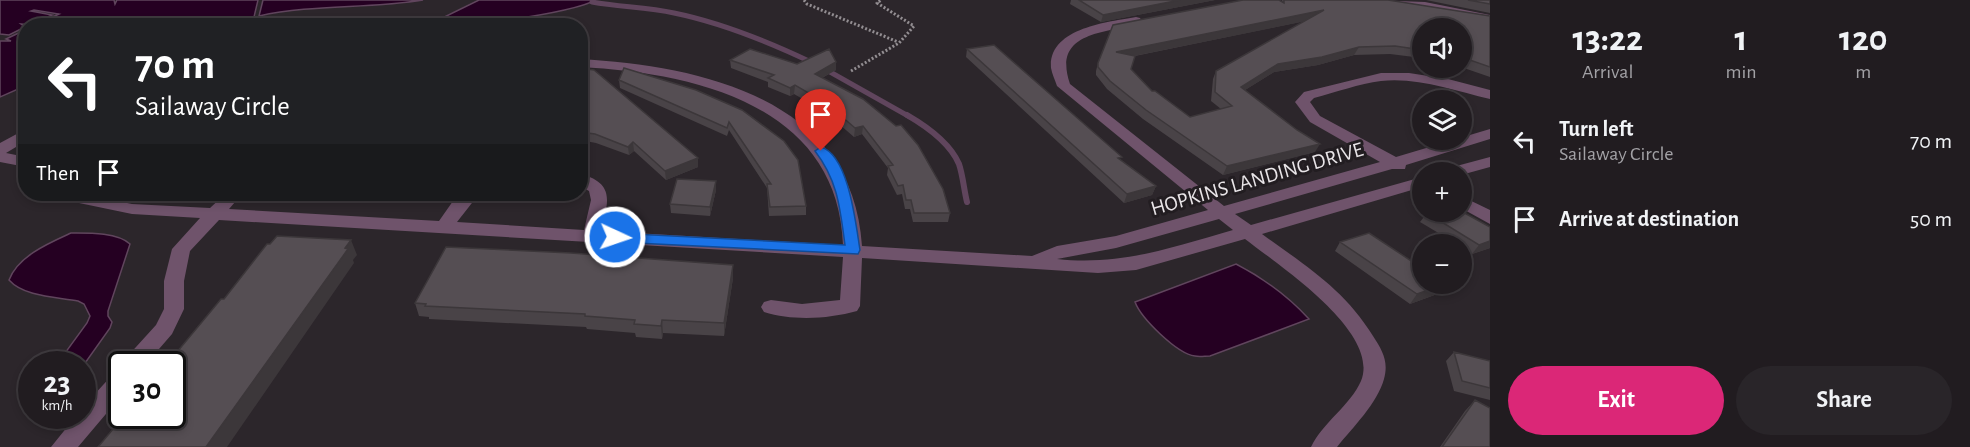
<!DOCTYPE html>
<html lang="en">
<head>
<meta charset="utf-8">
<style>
	body { margin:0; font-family:"Alegreya Sans",sans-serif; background:#292529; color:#f1f3f6; height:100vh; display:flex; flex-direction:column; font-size:22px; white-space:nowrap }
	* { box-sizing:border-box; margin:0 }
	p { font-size:20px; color:#a2a1a5 }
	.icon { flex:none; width:33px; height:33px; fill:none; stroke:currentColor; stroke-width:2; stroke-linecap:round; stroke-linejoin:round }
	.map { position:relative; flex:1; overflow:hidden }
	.drawer { display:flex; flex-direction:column; background:#211c20; width:480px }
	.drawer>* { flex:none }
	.guide { position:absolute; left:18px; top:18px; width:570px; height:183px; border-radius:24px; box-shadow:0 3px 9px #0003,0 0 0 2px #3e3a3e; background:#202124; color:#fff; overflow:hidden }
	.buttons { position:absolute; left:1412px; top:18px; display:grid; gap:12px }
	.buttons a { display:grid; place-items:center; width:60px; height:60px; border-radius:50%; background:#211c20; box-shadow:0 3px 9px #0003,0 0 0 2px #3e3a3e; font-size:30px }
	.speed { position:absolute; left:18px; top:351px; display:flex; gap:12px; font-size:30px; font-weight:700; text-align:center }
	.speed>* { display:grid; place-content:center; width:78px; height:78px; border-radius:50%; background:#211c20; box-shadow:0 3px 9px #0003,0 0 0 2px #3e3a3e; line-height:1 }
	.speed small { font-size:15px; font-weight:400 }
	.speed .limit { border:3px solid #111; border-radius:9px; background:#fff; color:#111 }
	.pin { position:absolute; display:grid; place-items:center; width:51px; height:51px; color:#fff; margin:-62px -26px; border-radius:50% 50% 50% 0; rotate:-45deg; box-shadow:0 0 6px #0007 }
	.pin .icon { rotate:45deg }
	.me { position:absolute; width:66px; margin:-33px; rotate:93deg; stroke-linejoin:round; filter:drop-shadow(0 0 4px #0008) }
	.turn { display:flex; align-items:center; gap:21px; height:126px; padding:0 18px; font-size:27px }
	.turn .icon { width:78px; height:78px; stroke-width:2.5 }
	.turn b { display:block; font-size:42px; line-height:51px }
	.then { display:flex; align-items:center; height:57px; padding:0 18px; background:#0003; gap:12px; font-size:22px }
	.eta { display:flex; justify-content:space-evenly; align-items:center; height:102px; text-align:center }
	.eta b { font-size:36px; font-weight:700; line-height:42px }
	.action { display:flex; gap:12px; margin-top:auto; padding:12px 18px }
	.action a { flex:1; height:69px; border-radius:36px; background:#db2777; color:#fff; font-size:24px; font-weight:700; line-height:69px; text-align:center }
	.action a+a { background:#292529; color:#f1f3f6 }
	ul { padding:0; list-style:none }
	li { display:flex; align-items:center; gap:18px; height:78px; padding:0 18px }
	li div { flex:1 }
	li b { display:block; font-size:22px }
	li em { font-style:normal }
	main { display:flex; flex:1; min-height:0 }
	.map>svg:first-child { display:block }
	.water { fill:#250022; stroke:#60455d; stroke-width:1.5 }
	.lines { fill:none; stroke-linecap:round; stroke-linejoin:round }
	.stream-far1 { stroke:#60455d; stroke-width:5 }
	.stream { stroke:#60455d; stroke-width:6 }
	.path { stroke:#928d91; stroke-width:3; stroke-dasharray:2 2; stroke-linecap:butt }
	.minor { fill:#6f536b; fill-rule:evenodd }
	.wall { fill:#494347; fill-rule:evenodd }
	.shaded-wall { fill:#3c373a }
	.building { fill:#554e53; stroke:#3c373a; stroke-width:1.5; fill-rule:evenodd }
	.route { fill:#1a73e8; stroke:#114b97; stroke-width:1.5 }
	.labels { text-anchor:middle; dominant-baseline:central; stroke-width:6; stroke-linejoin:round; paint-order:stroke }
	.street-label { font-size:21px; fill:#e9e5e8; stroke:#221d21 }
</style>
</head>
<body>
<main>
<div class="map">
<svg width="1490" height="447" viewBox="0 0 1490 447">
	<rect width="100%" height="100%" fill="#2c262b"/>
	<path class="water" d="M0 0H114L115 4 117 0H258L254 17 227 26 35 25 59 14 34 10 31 11 52 15 31 25 21 24 25 27 9 35 0 34Z
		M263 0H423C369 9 313 4 259 16Z
		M479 0H595C576 13 453 30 430 24Z
		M25 30V86L0 97V41H11L6 39Z
		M71 233C87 233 117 232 130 244L108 311V316L112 322 110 328 83 366 57 364 87 323 90 316 84 304 78 301C57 297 24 297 9 280 18 256 49 243 71 233Z
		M1236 264C1265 279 1287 295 1309 319L1210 356C1205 356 1199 357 1195 356 1177 354 1141 318 1135 302Z"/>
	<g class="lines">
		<path class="stream-far1" d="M592 2C619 7 647 7 674 13 723 23 769 42 813 63
			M823 68 910 117"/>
		<path class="stream" d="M907 115C926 126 950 143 959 164 963 176 964 190 967 202"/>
		<path class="path" d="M804 0 807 4 898 42
			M851 71 899 43 914 26 877 3 881 0"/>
		<path class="minor" d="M1371 0 1425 2 1490 15V23L1425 10 1377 4Z
			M1136 17 1140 18 1142 21 1140 24C1104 33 1052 32 1070 84L1224 206 1380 162 1310 122 1295 102 1304 92 1381 73H1409L1448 79 1490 90V99C1455 91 1418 77 1381 81 1359 84 1336 92 1314 98L1310 102 1320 116 1396 157 1490 129V139L1406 165 1405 169H1392L1235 214 1251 225 1422 177V187L1262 234C1306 266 1344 289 1373 336 1382 350 1389 361 1384 379 1377 404 1353 427 1337 447H1311C1323 422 1350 406 1361 381 1381 332 1278 265 1245 239L1136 270 1098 273 862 258 860 306 857 311C828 319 793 321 764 312L761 307 764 302 771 300 802 304 840 300 843 257 219 220 190 251 184 281V309L172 334 146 364H123L126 358 156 325 164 309V281L172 249 200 218 132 214 55 198 52 194H83L132 204 210 208 225 194H242L229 209 439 221 453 201 461 194H479L457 222 584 230 591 200 589 191 580 186V174C616 183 608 203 601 231L843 245C838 105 695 73 580 67V59C702 66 853 99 862 246L1032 256 1057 246 1116 236 1208 210 1057 86C1055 80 1052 74 1051 68 1048 28 1108 22 1136 17ZM1219 219 1233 230C1173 247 1121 266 1057 259L1116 248Z
			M26 129V141L6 153 26 157V167L0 162V143Z
			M1490 157V167L1461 175V172H1447L1449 168Z
			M1461 196 1490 210V224L1461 208Z
			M122 371V395L78 447H51L76 416H82V408L114 373Z"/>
	</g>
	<path class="wall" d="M1071 0H1215L1101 22 1070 4Z
		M1282 0H1388L1490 16V77L1461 67V28H1422V58L1390 54 1354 55 1318 65 1274 72 1245 90 1315 152 1223 175 1143 119 1107 89 1096 75V71L1098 63 1282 1ZM1305 21 1216 71 1213 79 1211 101 1221 109 1190 117 1152 91 1131 69 1135 56Z
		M1426 0H1490V13Z
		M967 49 1121 160 1156 186 1152 195 1124 203 966 57Z
		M730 60 797 64 836 70 822 78 950 213 948 222H913L910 209H905L902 194 897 195 887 175 888 168 862 134 854 137 825 112 794 94 790 96 768 87V82L731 68Z
		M580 68 698 167 666 180 634 151 629 155 596 143 580 140Z
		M619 80 742 110 806 206V215L769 216 767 188 729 130 727 136 620 88Z
		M716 190 710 216 671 213 670 204Z
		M364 194H403L401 196 364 195Z
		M1427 213 1490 248 1472 254 1461 247V244H1457L1420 222Z
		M1340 242 1446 284 1440 293 1410 304 1335 251Z
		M733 278 724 336 663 333 662 339 636 337 635 333 587 329 586 327 429 319V317L419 316 415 303Z
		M1454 352 1490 361V400L1454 391 1446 361Z
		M1475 400 1490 447H1440L1465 411Z"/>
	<path class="shaded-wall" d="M1180 0H1215L1101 22 1103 15Z
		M1324 10 1321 18 1114 60 1116 52Z
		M1359 47 1354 55 1318 65 1274 72 1237 95 1241 87 1278 64Z
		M836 62V70L814 82 815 74Z
		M795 85 794 94 790 96V88Z
		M863 126 862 134 854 137 855 128Z
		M633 142 634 151 629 155 628 147Z
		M1320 144 1315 152 1223 175 1227 166Z
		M698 158V167L666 180 665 171Z
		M716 181V190L710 216V207Z
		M1156 186 1152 195 1124 203 1127 194Z
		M351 240 357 255 353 260 354 263 227 447H206Z
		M1490 241V248L1472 254 1479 245Z
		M733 265V278L724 336V323Z
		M1446 284 1440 293 1410 304 1417 294Z
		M662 320 663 333 662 339 661 326Z"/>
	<path class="building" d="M1079 0H1180L1103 15Z
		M1243 0H1279L1284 3V0H1388L1490 16V67L1461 57V28H1422V50L1395 46 1359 47 1322 57 1278 64 1241 87 1297 130 1320 144 1227 166 1146 110 1110 81 1098 67V63L1113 25ZM1324 10 1216 71 1215 92 1232 106 1190 117 1155 91H1152L1131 69 1135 56 1116 52Z
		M1468 0H1490V4Z
		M994 45 1122 157 1118 158 1156 186 1127 194 967 49Z
		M750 49 797 64 829 49 836 62 815 74 863 99 896 126 901 125 918 145 943 189 950 213H914L911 200H906L903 185 898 186 888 166 893 165 863 126 855 128 826 103 795 85 790 88 768 78 774 75 730 60Z
		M580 68 594 70 698 158 665 171 633 142 628 147 595 134 580 132Z
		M624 68 696 90 742 110 784 141 798 160 806 206 770 207 767 184H771L729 122 727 128 619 80Z
		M677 179 716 181 710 207 670 204Z
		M1461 211 1490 227V241L1479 245 1427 213 1432 212H1461Z
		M1369 233 1422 268V284H1446L1417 294 1340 242Z
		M277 236 351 240 345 248 348 249 206 447H98L124 416H172V364H167L221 299H224L267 244H270Z
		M446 247 571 253 733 265 724 323 662 320 661 326 634 324 635 320 585 316V314L425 306 426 304 415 303Z
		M1454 352 1490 361V388L1462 381Z
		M1475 400 1490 408V447H1442Z"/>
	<path class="route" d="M821 147C849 155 856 226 860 250L858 254 615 242 608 237 615 233 845 245C840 208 838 181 815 151Z"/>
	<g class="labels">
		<g class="street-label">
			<text transform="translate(1257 179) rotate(-16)">HOPKINS LANDING DRIVE</text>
		</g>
	</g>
</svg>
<div class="buttons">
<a><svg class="icon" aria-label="sound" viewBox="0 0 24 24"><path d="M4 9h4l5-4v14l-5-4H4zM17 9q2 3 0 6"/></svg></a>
<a><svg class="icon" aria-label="layers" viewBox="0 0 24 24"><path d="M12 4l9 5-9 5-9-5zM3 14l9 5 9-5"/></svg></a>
<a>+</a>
<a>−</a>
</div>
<div class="speed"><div>23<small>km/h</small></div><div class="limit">30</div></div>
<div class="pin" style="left:821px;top:151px;background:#d93025"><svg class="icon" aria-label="arrive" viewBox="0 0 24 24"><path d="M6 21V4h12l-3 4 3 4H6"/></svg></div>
<svg class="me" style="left:615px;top:237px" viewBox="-20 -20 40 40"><circle r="17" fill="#1a73e8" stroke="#fff" stroke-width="3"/><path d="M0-11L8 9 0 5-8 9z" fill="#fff"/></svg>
<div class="guide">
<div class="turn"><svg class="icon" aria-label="left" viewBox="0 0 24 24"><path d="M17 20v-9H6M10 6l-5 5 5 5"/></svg><div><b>70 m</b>Sailaway Circle</div></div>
<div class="then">Then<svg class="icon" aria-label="arrive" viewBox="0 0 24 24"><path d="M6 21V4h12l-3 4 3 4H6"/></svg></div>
</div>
</div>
<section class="drawer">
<div class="eta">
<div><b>13:22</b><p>Arrival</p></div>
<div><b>1</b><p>min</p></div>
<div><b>120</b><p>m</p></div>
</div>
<ul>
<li><svg class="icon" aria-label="left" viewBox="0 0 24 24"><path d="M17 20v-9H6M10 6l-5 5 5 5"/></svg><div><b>Turn left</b><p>Sailaway Circle</p></div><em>70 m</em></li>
<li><svg class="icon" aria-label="arrive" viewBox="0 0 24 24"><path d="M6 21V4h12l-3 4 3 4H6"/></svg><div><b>Arrive at destination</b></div><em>50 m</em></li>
</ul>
<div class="action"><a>Exit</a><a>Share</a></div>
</section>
</main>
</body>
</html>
